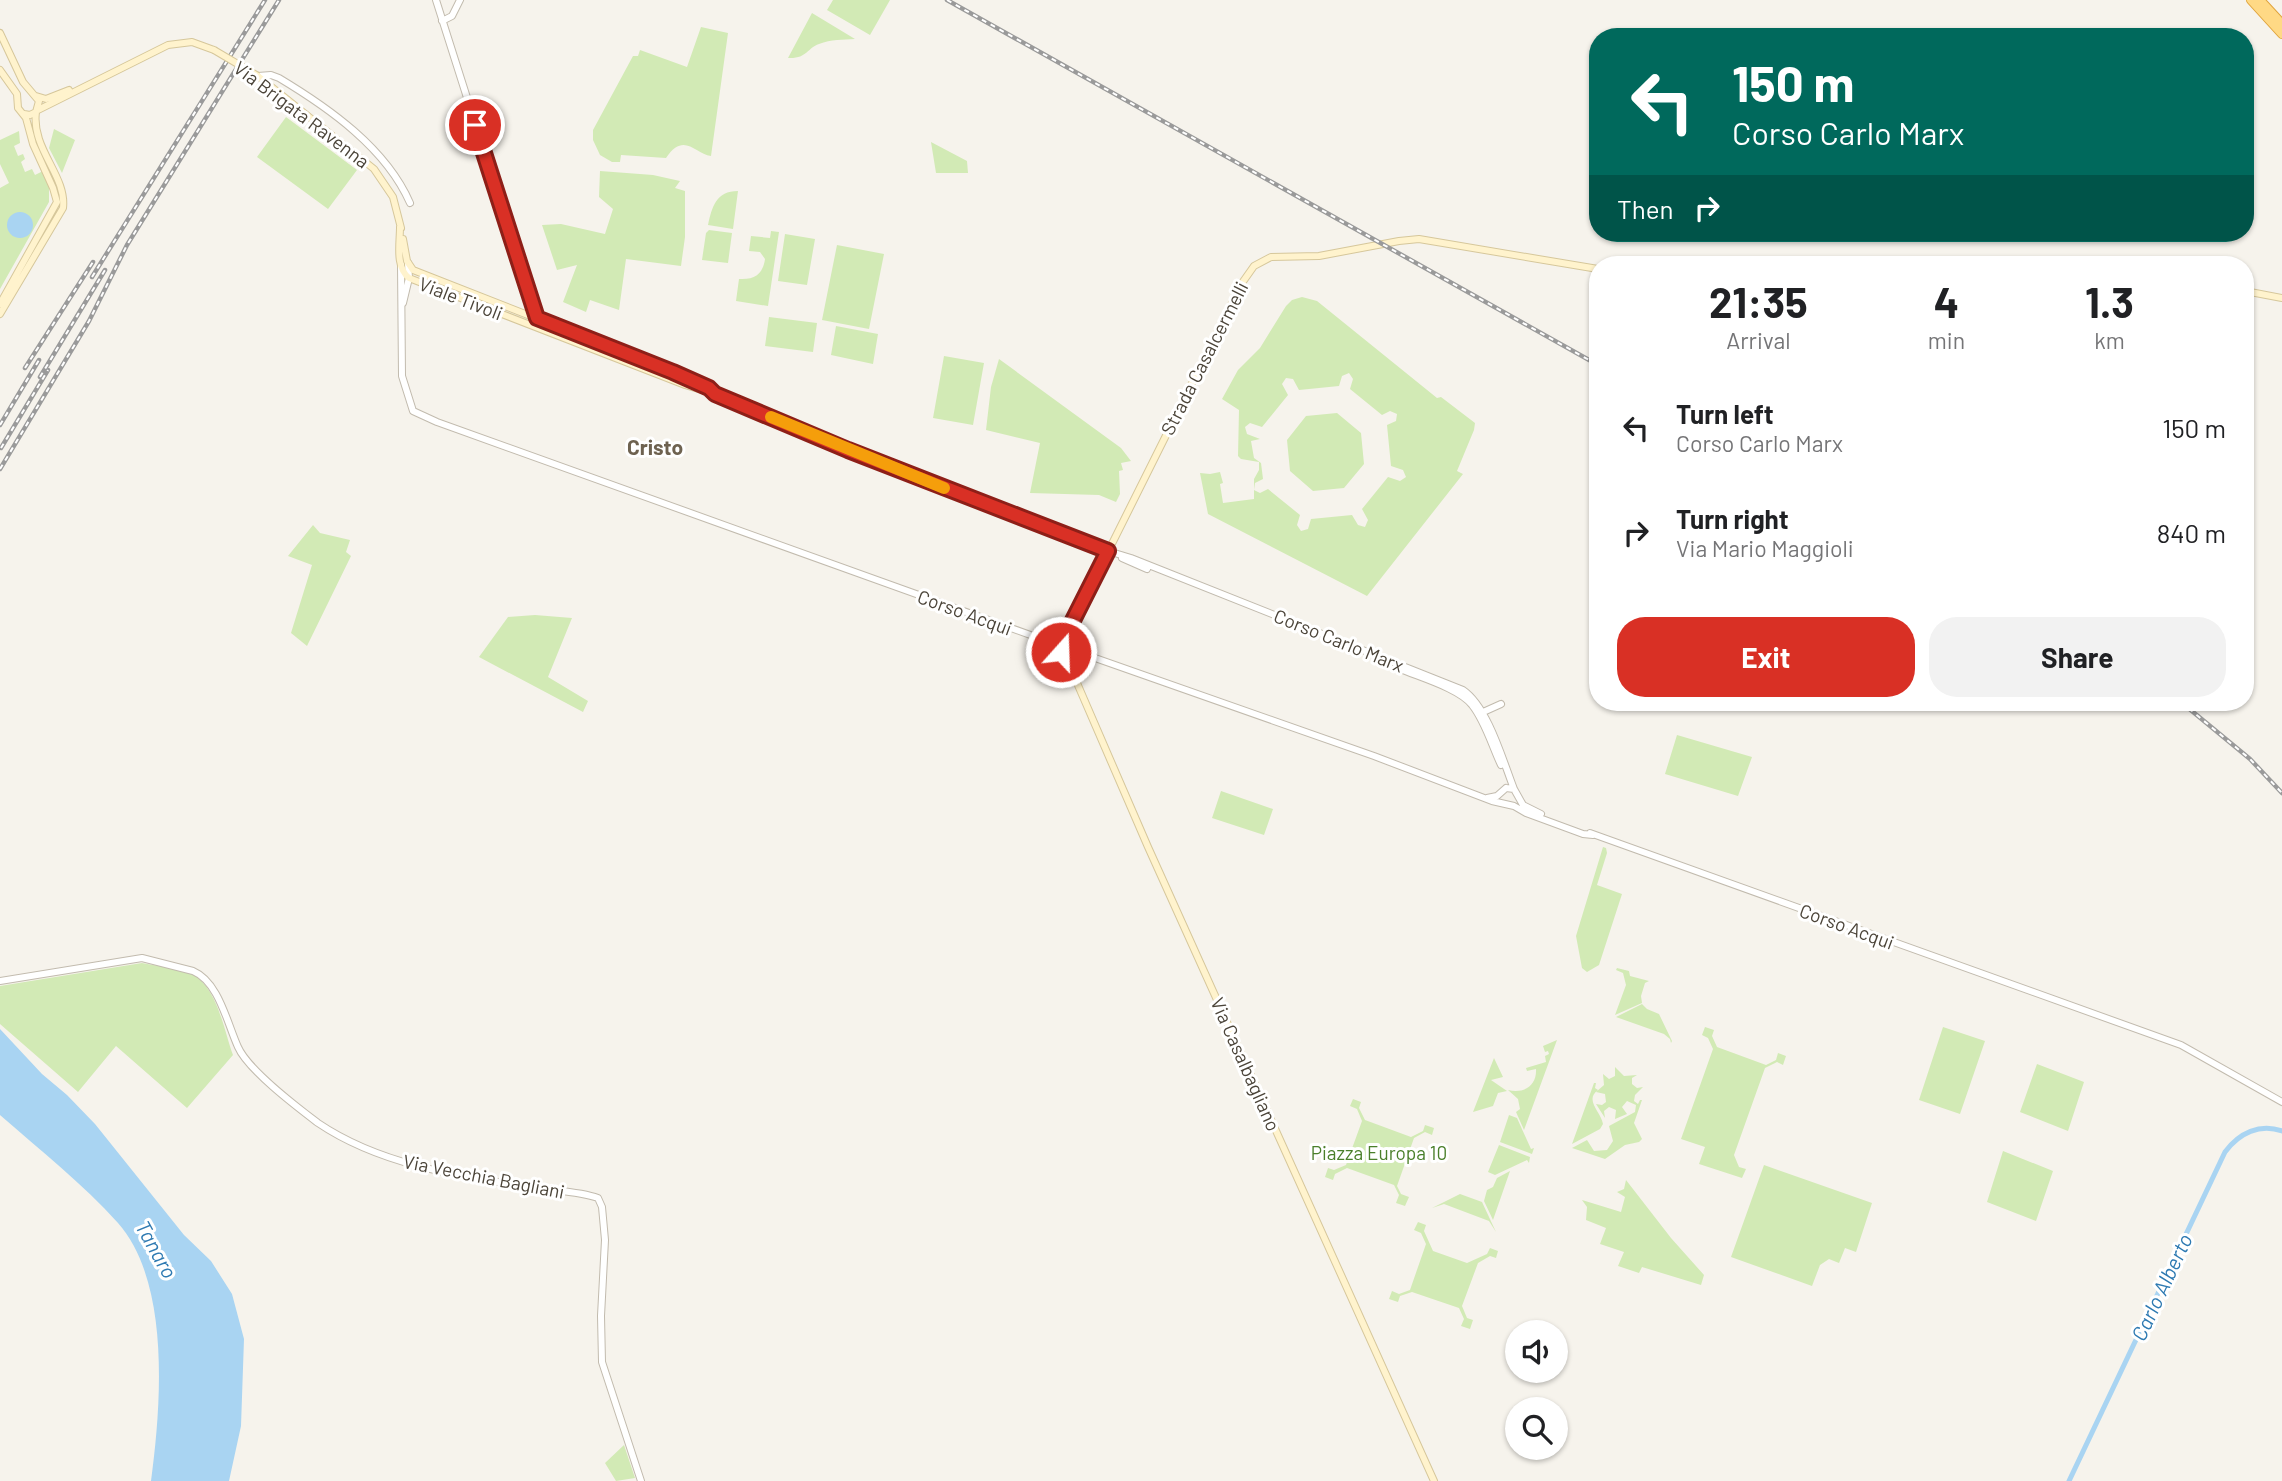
<!DOCTYPE html>
<html lang="en">
<head>
<meta charset="utf-8">
<style>
	body { margin:0; font-family:Barlow,sans-serif; background:#f2f2f2; color:#202124; height:100vh; display:flex; flex-direction:column; font-size:26px; white-space:nowrap }
	* { box-sizing:border-box; margin:0 }
	p { font-size:23px; color:#757577 }
	.icon { flex:none; width:38px; height:38px; fill:none; stroke:currentColor; stroke-width:2; stroke-linecap:round; stroke-linejoin:round }
	.map { position:relative; flex:1; overflow:hidden }
	.sheet { position:absolute; left:1589px; top:256px; width:665px; height:455px; display:flex; flex-direction:column; background:#fff; border-radius:28px; box-shadow:0 2px 5px #0004 }
	.sheet>* { flex:none }
	.guide { position:absolute; left:1589px; top:28px; width:665px; height:214px; border-radius:28px; box-shadow:0 2px 5px #0004; background:#00695c; color:#fff; overflow:hidden }
	.tools { position:absolute; left:1505px; top:1320px; display:grid; gap:14px }
	.tools a { display:grid; place-items:center; width:63px; height:63px; border-radius:50%; background:#fff; box-shadow:0 2px 5px #0004; font-size:35px }
	.pin { position:absolute; display:grid; place-items:center; width:60px; height:60px; color:#fff; margin:-30px; border:4px solid #fff; border-radius:50%; box-shadow:0 2px 7px #0007 }
	.me { position:absolute; width:77px; margin:-38px; rotate:20deg; stroke-linejoin:round; filter:drop-shadow(0 0 5px #0008) }
	.turn { display:flex; align-items:center; gap:24px; height:147px; padding:0 28px; font-size:32px }
	.turn .icon { width:91px; height:91px; stroke-width:2.5 }
	.turn b { display:block; font-size:49px; line-height:60px }
	.then { display:flex; align-items:center; height:66px; padding:0 28px; background:#0003; gap:14px; font-size:26px }
	.eta { display:flex; justify-content:space-evenly; align-items:center; height:119px; text-align:center }
	.eta b { font-size:42px; font-weight:700; line-height:49px }
	.button { display:flex; gap:14px; margin-top:auto; padding:14px 28px }
	.button a { flex:1; height:80px; border-radius:28px; background:#d93025; color:#fff; font-size:28px; font-weight:700; line-height:80px; text-align:center }
	.button a+a { background:#f2f2f2; color:#202124 }
	ul { padding:0; list-style:none }
	li { display:flex; align-items:center; gap:21px; height:105px; padding:0 28px }
	li div { flex:1 }
	li b { display:block; font-size:26px }
	li em { font-style:normal }
	.map>svg:first-child { display:block }
	.green { fill:#d2eab5; fill-rule:evenodd }
	.water { fill:#a9d4f2 }
	.lines { fill:none; stroke-linecap:round; stroke-linejoin:round }
	.canal { stroke:#a9d4f2; stroke-width:5 }
	.tertiary-casing { stroke:#c2bbae; stroke-width:8 }
	.secondary-casing { stroke:#d6c79b; stroke-width:8 }
	.trunk-casing { stroke:#e0a43c; stroke-width:10 }
	.tertiary { stroke:#fff; stroke-width:6 }
	.secondary { stroke:#fff3cd; stroke-width:6 }
	.trunk { stroke:#ffd985; stroke-width:8 }
	.rail-casing { stroke:#9a9a9a; stroke-width:4.5 }
	.rail { stroke:#fff; stroke-width:2; stroke-dasharray:5; stroke-linecap:butt }
	.secondary-bridge-casing { stroke:#d6c79b; stroke-width:8; stroke-linecap:butt }
	.secondary-bridge { stroke:#fff3cd; stroke-width:6 }
	.route-casing { stroke:#8d1f18; stroke-width:18 }
	.route { stroke:#d93025; stroke-width:12 }
	.slow { stroke:#f59e0b; stroke-width:12 }
	.labels { text-anchor:middle; dominant-baseline:central; stroke-width:6; stroke-linejoin:round; paint-order:stroke }
	.street-label { font-size:19px; fill:#4b4439; stroke:#fff }
	.park-label { font-size:19px; fill:#4a7f2a; stroke:#fff }
	.neighbourhood-label { font-size:21px; font-weight:bold; fill:#6e6250; stroke:#fff }
	.water-label { font-size:21px; font-style:italic; fill:#2e7ab2; stroke:#fff }
</style>
</head>
<body>
<div class="map">
<svg width="2282" height="1481" viewBox="0 0 2282 1481">
	<rect width="100%" height="100%" fill="#f6f3ec"/>
	<path class="green" d="M833 0H890L870 35 827 10Z
		M812 13 855 39C843 40 831 39 819 44 807 48 807 59 788 58Z
		M701 27 728 33 711 156C695 154 684 131 666 158L621 155 620 162H612L600 155 593 140V130L633 56H638L640 50 687 67Z
		M286 117 357 170 328 209 257 157Z
		M54 129 75 140 62 173 49 148Z
		M19 131 20 143 14 146 18 156 23 154 25 159 21 162 25 172 32 169 35 175 43 171 49 187V202L0 289V188L9 183 0 164V140Z
		M931 142 967 161 968 173H936Z
		M600 171 653 175 680 181 675 188 685 191V237L681 266 626 259 619 310 590 300 586 312 563 302 577 265 557 270 542 225 561 224 605 234 613 209 599 197Z
		M738 191 733 229 708 225C712 207 716 191 738 191Z
		M709 230 732 233 728 263 702 260 706 233Z
		M771 231 779 232 768 306 736 301 739 279C755 280 763 274 765 259L760 252 749 251 751 236 770 238Z
		M785 234 815 239 807 285 778 281Z
		M837 245 884 254 869 329 822 320Z
		M1302 297 1317 301 1437 398 1441 397 1475 423 1474 430 1457 471 1463 474 1367 596 1208 514 1200 473 1210 474 1220 472 1223 483 1220 484 1223 503 1254 499V479L1259 470V462L1241 459 1238 456 1239 410 1222 399 1238 370 1260 348 1286 306 1292 300ZM1349 373 1353 379 1350 389 1382 415 1390 411 1397 414 1396 421 1387 425 1391 466 1403 470 1406 477 1400 481 1388 477 1362 509 1368 520 1365 527 1358 525 1352 515 1311 519 1308 529 1301 531 1297 525 1300 515 1268 489 1260 493 1254 490 1255 483 1263 479 1261 463 1254 458 1251 441 1260 439 1247 434 1245 427 1250 423 1262 427 1288 395 1282 384 1286 378 1293 379 1299 390 1339 386 1342 376Z
		M769 317 817 323 813 352 765 346Z
		M836 326 878 334 873 364 831 355Z
		M944 356 984 363 973 425 933 418Z
		M999 359 1121 448 1131 461 1121 463 1123 470 1119 471 1120 494 1116 502 1099 495 1030 493 1040 443 986 430 991 387Z
		M1337 413 1361 433 1364 464 1344 488 1313 491 1290 471 1287 440 1306 416Z
		M313 525 320 533 350 540 346 552 351 556 307 646 291 633 312 565 288 556Z
		M535 615 572 618 548 677 588 701 583 712 479 657 508 617Z
		M1677 735 1752 757 1738 796 1665 774Z
		M1221 791 1273 809 1264 835 1212 818Z
		M1603 847 1606 848 1607 853 1597 885 1622 894 1599 965 1587 972 1582 968 1576 936Z
		M142 963C156 966 172 967 186 971 217 982 223 1028 233 1055L187 1108 116 1046 78 1092 0 1024V986Z
		M1617 968 1629 971 1630 976 1649 981 1645 983 1641 996 1642 1003 1615 1015 1626 985 1623 973 1616 970Z
		M1642 1004 1647 1009 1659 1014 1672 1041 1671 1043 1670 1039 1664 1034 1616 1017Z
		M1705 1027 1714 1030 1712 1036 1717 1047 1766 1065 1776 1060 1778 1053 1786 1056 1783 1065 1777 1062 1765 1068 1734 1155 1739 1167 1746 1169 1742 1178 1699 1164 1705 1147 1681 1139 1713 1049 1708 1038 1702 1035Z
		M1943 1027 1985 1041 1960 1114 1919 1100Z
		M1557 1040 1524 1130 1516 1112 1520 1109 1518 1099 1508 1090C1525 1094 1537 1085 1536 1069L1527 1071 1526 1068 1546 1062 1545 1056 1549 1054 1548 1051 1545 1052 1543 1046Z
		M1494 1058 1503 1077 1491 1080 1507 1091 1498 1093 1493 1106 1473 1112Z
		M2037 1064 2084 1082 2068 1131 2020 1112Z
		M1615 1067 1624 1076 1637 1075 1632 1078V1084L1637 1088 1643 1087 1635 1095 1634 1101 1638 1104 1640 1100H1642L1634 1123 1642 1139 1639 1142 1625 1145 1605 1159 1572 1148 1587 1140 1594 1151 1607 1150 1613 1141 1609 1126 1635 1112 1636 1105 1627 1101 1622 1107 1627 1114 1615 1119 1616 1110 1609 1107 1604 1111 1605 1118 1596 1104 1602 1105 1606 1102 1605 1094 1596 1092 1604 1085 1603 1074 1609 1079 1615 1076Z
		M1594 1083H1596L1595 1088 1598 1090C1584 1100 1601 1112 1603 1124L1600 1129 1572 1144Z
		M1353 1099 1361 1102 1359 1108 1365 1120 1411 1137 1423 1131 1425 1125 1434 1128 1432 1135 1425 1132 1414 1138 1397 1186 1401 1194 1409 1197 1405 1206 1396 1203 1399 1195 1394 1185 1347 1168 1335 1174 1333 1180 1325 1177 1328 1168 1334 1170 1346 1165 1362 1121 1357 1109 1350 1106Z
		M1509 1115 1517 1118 1531 1149 1534 1148 1532 1154 1500 1142Z
		M1499 1145 1530 1157 1529 1163 1527 1160 1495 1175 1488 1172Z
		M2003 1151 2053 1171 2036 1221 1987 1202Z
		M1764 1165 1872 1203 1856 1252 1845 1248 1839 1263 1829 1259 1820 1265 1812 1286 1731 1257Z
		M1510 1171 1493 1220 1484 1201 1487 1190 1493 1187 1497 1178Z
		M1626 1180 1671 1238 1704 1275 1701 1285 1642 1267 1639 1273 1618 1266 1624 1252 1600 1244 1606 1228 1586 1220 1587 1207 1582 1200 1621 1212 1625 1197 1617 1192 1624 1189Z
		M1460 1194 1482 1202 1496 1232 1489 1221 1444 1204 1432 1208Z
		M1418 1222 1426 1225 1424 1231 1433 1251 1467 1263 1487 1254 1490 1248 1498 1251 1496 1258 1490 1256 1478 1263 1462 1306 1467 1318 1473 1320 1470 1329 1461 1326 1464 1319 1459 1308 1412 1292 1400 1296 1398 1302 1389 1299 1392 1291 1399 1294 1410 1290 1426 1244 1421 1233 1414 1230Z
		M624 1445 635 1478 616 1481 605 1463Z"/>
	<path class="water" d="M7 225a13 13 0 1 1 26 0a13 13 0 1 1-26 0Z
		M0 1029 42 1074 67 1095 95 1124 184 1235 211 1261 232 1294 244 1339 241 1426 229 1481H151C161 1407 171 1283 118 1223 83 1184 40 1150 0 1115Z"/>
	<g class="lines">
		<path class="canal" d="M2069 1481 2225 1152C2239 1133 2260 1123 2282 1131"/>
		<defs>
			<path id="tertiary" d="M436 0 537 318 536 322
				M442 21 452 16 460 0
				M258 76 271 75 279 78C329 108 386 148 410 203
				M401 265 402 376 413 411 437 422 1061 646 1374 756 1492 801 1514 806 1526 813 1583 834 1593 835
				M403 303 409 278 408 263
				M1108 551 1131 558 1463 690C1488 707 1503 761 1514 789
				M1122 558 1147 569
				M1398 668C1418 677 1459 688 1472 705 1485 721 1492 746 1501 765
				M1481 713 1501 704
				M1506 788 1514 789 1523 805 1541 814
				M1487 798 1497 796 1506 788
				M1590 833 2181 1045 2282 1102
				M0 981 142 958 193 971C219 982 227 1023 238 1047 248 1070 297 1107 318 1123 380 1165 458 1176 530 1187 552 1191 578 1191 598 1198L602 1207 605 1240 601 1316 602 1362 641 1481"/>
			<path id="secondary" d="M0 33 23 82 39 101 36 112 30 115 24 114
				M0 70 17 94 18 108 26 118 33 144 53 188 57 202 0 304
				M258 76 374 169 393 197 401 228
				M36 96 46 99 69 90
				M38 110 168 45 192 42 214 50
				M400 227C400 243 395 267 409 278L685 385 715 394 848 450 1108 551
				M403 239 407 261 413 270 673 372 709 388 715 394
				M2245 291 2282 298
				M0 314 63 208C67 176 31 149 36 112
				M1434 1481 1148 847 1061 646 1242 283 1254 266 1271 257 1319 256 1399 241 1419 239 1598 269"/>
			<path id="trunk" d="M2251 0 2282 34
				M2260 0 2282 24"/>
		</defs>
		<use href="#tertiary" class="tertiary-casing"/>
		<use href="#secondary" class="secondary-casing"/>
		<use href="#trunk" class="trunk-casing"/>
		<use href="#tertiary" class="tertiary"/>
		<use href="#secondary" class="secondary"/>
		<use href="#trunk" class="trunk"/>
		<defs>
			<path id="rail" d="M947 0 1598 365
				M92 277 265 0
				M25 368 93 262
				M40 377 105 270
				M0 425 39 360
				M1 448 48 370
				M0 469 89 321 127 245 279 0
				M2181 702 2250 759 2282 793"/>
		</defs>
		<use href="#rail" class="rail-casing"/>
		<use href="#rail" class="rail"/>
		<defs>
			<path id="secondary-bridge" d="M214 50 258 76"/>
		</defs>
		<use href="#secondary-bridge" class="secondary-bridge-casing"/>
		<use href="#secondary-bridge" class="secondary-bridge"/>
	</g>
	<g class="lines">
		<defs>
			<path id="route" d="M475 125 537 318 673 372 709 388 715 394 848 450 1108 551 1060 646 1061 652"/>
		</defs>
		<use href="#route" class="route-casing"/>
		<use href="#route" class="route"/>
		<path class="slow" d="M771 417 944 488"/>
	</g>
	<g class="labels">
		<g class="street-label">
			<text transform="translate(302 114) rotate(37)">Via Brigata Ravenna</text>
			<text transform="translate(461 298) rotate(21)">Viale Tivoli</text>
			<text transform="translate(1204 358) rotate(-63)">Strada Casalcermelli</text>
			<text transform="translate(965 612) rotate(20)">Corso Acqui</text>
			<text transform="translate(1339 640) rotate(22)">Corso Carlo Marx</text>
			<text transform="translate(1847 926) rotate(20)">Corso Acqui</text>
			<text transform="translate(1246 1064) rotate(66)">Via Casalbagliano</text>
			<text transform="translate(484 1176) rotate(11)">Via Vecchia Bagliani</text>
		</g>
		<g class="park-label">
			<text x="1379" y="1152">Piazza Europa 10</text>
		</g>
		<g class="neighbourhood-label">
			<text x="655" y="446">Cristo</text>
		</g>
		<g class="water-label">
			<text transform="translate(157 1249) rotate(61)">Tanaro</text>
			<text transform="translate(2161 1287) rotate(-65)">Carlo Alberto</text>
		</g>
	</g>
</svg>
<div class="tools">
<a><svg class="icon" aria-label="sound" viewBox="0 0 24 24"><path d="M4 9h4l5-4v14l-5-4H4zM17 9q2 3 0 6"/></svg></a>
<a><svg class="icon" aria-label="search" viewBox="0 0 24 24"><circle cx="10" cy="10" r="6"/><path d="M15 15l6 6"/></svg></a>
</div>
<div class="pin" style="left:475px;top:125px;background:#d93025"><svg class="icon" aria-label="arrive" viewBox="0 0 24 24"><path d="M6 21V4h12l-3 4 3 4H6"/></svg></div>
<svg class="me" style="left:1061px;top:652px" viewBox="-20 -20 40 40"><circle r="17" fill="#d93025" stroke="#fff" stroke-width="3"/><path d="M0-11L8 9 0 5-8 9z" fill="#fff"/></svg>
<div class="guide">
<div class="turn"><svg class="icon" aria-label="left" viewBox="0 0 24 24"><path d="M17 20v-9H6M10 6l-5 5 5 5"/></svg><div><b>150 m</b>Corso Carlo Marx</div></div>
<div class="then">Then<svg class="icon" aria-label="right" viewBox="0 0 24 24"><path d="M7 20v-9h11M14 6l5 5-5 5"/></svg></div>
</div>
<section class="sheet">
<div class="eta">
<div><b>21:35</b><p>Arrival</p></div>
<div><b>4</b><p>min</p></div>
<div><b>1.3</b><p>km</p></div>
</div>
<ul>
<li><svg class="icon" aria-label="left" viewBox="0 0 24 24"><path d="M17 20v-9H6M10 6l-5 5 5 5"/></svg><div><b>Turn left</b><p>Corso Carlo Marx</p></div><em>150 m</em></li>
<li><svg class="icon" aria-label="right" viewBox="0 0 24 24"><path d="M7 20v-9h11M14 6l5 5-5 5"/></svg><div><b>Turn right</b><p>Via Mario Maggioli</p></div><em>840 m</em></li>
</ul>
<div class="button"><a>Exit</a><a>Share</a></div>
</section>
</div>
</body>
</html>
